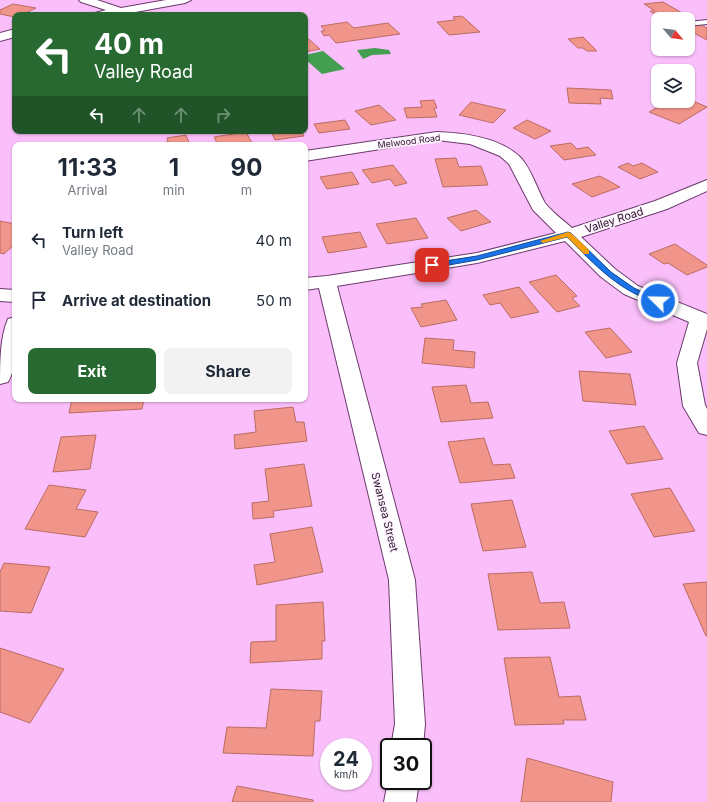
<!DOCTYPE html>
<html lang="en">
<head>
<meta charset="utf-8">
<style>
	body { margin:0; font-family:Inter,sans-serif; background:#f2f2f3; color:#1f2937; height:100vh; display:flex; flex-direction:column; font-size:15px; white-space:nowrap }
	* { box-sizing:border-box; margin:0 }
	p { font-size:13px; color:#747a83 }
	.icon { flex:none; width:22px; height:22px; fill:none; stroke:currentColor; stroke-width:2; stroke-linecap:round; stroke-linejoin:round }
	.map { position:relative; flex:1; overflow:hidden }
	.drawer { position:absolute; left:12px; top:142px; width:296px; height:260px; display:flex; flex-direction:column; background:#fff; border-radius:8px; box-shadow:0 1px 3px #0004 }
	.drawer>* { flex:none }
	.banner { position:absolute; left:12px; top:12px; width:296px; height:122px; border-radius:8px; box-shadow:0 1px 3px #0004; background:#286932; color:#fff; overflow:hidden }
	.needle { width:26px; rotate:119deg }
	.controls { position:absolute; left:651px; top:12px; display:grid; gap:8px }
	.controls a { display:grid; place-items:center; width:44px; height:44px; border-radius:8px; background:#fff; box-shadow:0 1px 3px #0004; font-size:20px }
	.speed { position:absolute; left:320px; top:738px; display:flex; gap:8px; font-size:20px; font-weight:700; text-align:center }
	.speed>* { display:grid; place-content:center; width:52px; height:52px; border-radius:50%; background:#fff; box-shadow:0 1px 3px #0004; line-height:1 }
	.speed small { font-size:10px; font-weight:400 }
	.speed .limit { border:2px solid #111; border-radius:6px; background:#fff; color:#111 }
	.pin { position:absolute; display:grid; place-items:center; width:34px; height:34px; color:#fff; margin:-17px; border-radius:8px; box-shadow:0 2px 6px #0006 }
	.me { position:absolute; width:44px; margin:-22px; rotate:293deg; stroke-linejoin:round; filter:drop-shadow(0 0 3px #0008) }
	.turn { display:flex; align-items:center; gap:14px; height:84px; padding:0 16px; font-size:18px }
	.turn .icon { width:52px; height:52px; stroke-width:2.5 }
	.turn b { display:block; font-size:28px; line-height:34px }
	.lanes { display:flex; align-items:center; height:38px; padding:0 16px; background:#0003; justify-content:center; gap:20px; direction:ltr }
	.lanes .off { opacity:.35 }
	.eta { display:flex; justify-content:space-evenly; align-items:center; height:68px; text-align:center }
	.eta b { font-size:24px; font-weight:700; line-height:28px }
	.cta { display:flex; gap:8px; margin-top:auto; padding:8px 16px }
	.cta a { flex:1; height:46px; border-radius:8px; background:#286932; color:#fff; font-size:16px; font-weight:700; line-height:46px; text-align:center }
	.cta a+a { background:#f2f2f3; color:#1f2937 }
	ul { padding:0; list-style:none }
	li { display:flex; align-items:center; gap:12px; height:60px; padding:0 16px }
	li div { flex:1 }
	li b { display:block; font-size:15px }
	li em { font-style:normal }
	.map>svg:first-child { display:block }
	.water { fill:#439e50 }
	.building { fill:#f1948a; stroke:#ba6c64 }
	.lines { fill:none; stroke-linecap:round; stroke-linejoin:round }
	.lane-casing { stroke:#6c3a6d; stroke-width:2 }
	.street-casing { stroke:#6c3a6d; stroke-width:2 }
	.secondary-casing { stroke:#6c3a6d; stroke-width:2 }
	.lane { fill:#fff; fill-rule:evenodd }
	.street { fill:#fff; fill-rule:evenodd }
	.secondary { fill:#fff; fill-rule:evenodd }
	.route { fill:#1a73e8; stroke:#114b97 }
	.slow { fill:#f59e0b }
	.labels { text-anchor:middle; dominant-baseline:central; stroke-width:3.5; stroke-linejoin:round; paint-order:stroke }
	.far-street-label { font-size:9px; fill:#29142a; stroke:#fff3ff }
	.street-label { font-size:11px; fill:#29142a; stroke:#fff3ff }
</style>
</head>
<body>
<div class="map">
<svg width="707" height="802" viewBox="0 0 707 802">
	<rect width="100%" height="100%" fill="#fabffa"/>
	<path class="water" d="M375 48 389 50 391 54 372 55 363 59 357 50Z
		M323 51 345 69 322 74 305 59V55Z"/>
	<path class="building" d="M663 2 689 17 670 19 664 15 657 16 650 11H655L644 4Z
		M13 4 36 8 21 15H15V17L0 14V10Z
		M462 16 480 32 449 35 437 22 455 20 453 17Z
		M347 22 354 28 388 23 400 34 336 43 329 35 324 36 321 31H325L321 26Z
		M699 24 707 28V40L688 30V26Z
		M305 36 320 49 305 52Z
		M583 37 597 51H587L583 48H578L568 39Z
		M567 88 611 90 613 99 600 98 601 104 569 103Z
		M434 100 437 108H434L437 117 407 118 404 108 422 107 420 101Z
		M669 101 683 106 693 101 707 107 679 124 649 112Z
		M471 102 506 110 493 123 459 115Z
		M379 105 396 120 371 125 355 111Z
		M345 120 350 129 319 133 314 124Z
		M527 120 551 131 535 139 513 128Z
		M271 131H301L304 136 275 140Z
		M246 132 252 143 239 145H218L214 137Z
		M186 135 190 145 151 144 168 142 167 138Z
		M571 143 577 149 588 147 596 155 564 160 550 146Z
		M456 158 459 167 481 166 488 185 443 187 435 159Z
		M628 163 633 166 642 163 658 172 640 179 618 167Z
		M393 165 407 183 395 186 390 179 372 183 362 170Z
		M352 172 359 184 327 189 320 177Z
		M600 176 620 187 592 197 572 184Z
		M476 210 491 222 461 231 447 218Z
		M416 218 428 238 387 244 376 224Z
		M0 221 15 224V244L4 254 0 253Z
		M360 232 367 247 328 253 322 237Z
		M675 244 707 265V267L687 275 668 263 664 264 649 254Z
		M556 275 577 296 572 298 580 306 557 312 529 282Z
		M519 287 539 312 511 318 500 303 490 305 483 295Z
		M446 300 457 320 421 327 411 308 423 307 421 304Z
		M610 328 632 352 606 358 585 332Z
		M425 338 454 340 453 350 475 352 474 368 422 363Z
		M579 371 630 374 636 405 583 401Z
		M466 385 471 403 488 402 493 418 441 422 432 387Z
		M72 399H144L142 409 69 413Z
		M293 407 296 422H304L307 441 235 449 234 435 256 432 254 411Z
		M644 426 663 459 627 464 609 431Z
		M96 435 90 469 53 472 61 437Z
		M484 438 493 465 510 464 515 478 460 483 448 442Z
		M304 464 312 506 273 511 274 517 253 519 252 503 269 501 265 469Z
		M49 485 86 490 76 509 98 512 85 537 25 529Z
		M670 488 695 531 654 537 631 494Z
		M512 500 526 547 483 551 471 504Z
		M312 527 323 572 257 585 254 565 275 562 270 534Z
		M4 563 50 567 31 613 0 611V572Z
		M532 572 540 603 564 602 570 628 498 630 488 574Z
		M707 582V636H706L683 584Z
		M323 602 325 641H322V659L250 663 251 642 276 641V605Z
		M0 648 64 669 30 723 0 712Z
		M550 657 559 697 580 696 586 720H563L564 724 515 725 504 658Z
		M271 689 322 691 320 721H315L313 756 223 753 227 727 266 728Z
		M527 758 613 782 611 802H521Z
		M237 786 313 800V802H232Z"/>
	<g class="lines">
		<defs>
			<path id="lane" d="M707 20V24L688 26V22Z"/>
			<path id="street" d="M437 132C464 133 499 137 520 157 531 168 537 189 545 203 552 212 563 220 572 228L655 201 707 180V191L667 209 581 237 615 269 638 286 707 314V329L697 363 705 405 707 409V435L699 433 683 406 677 363 689 322 624 294 601 277 565 241 477 263 337 286 415 580 425 724 423 747H391L395 724 389 580 319 288 305 290V278L327 276 477 253 556 233 533 210 509 164 500 156 470 144 437 140 305 161V151Z
				M0 289 15 290V302L0 301Z
				M15 317C15 338 19 363 8 382L0 384C0 363 0 337 8 319Z
				M389 776V781H419L416 802H384Z"/>
			<path id="secondary" d="M79 0H97L121 8 166 0H191L185 3 119 15H93L95 13 106 10 81 2Z
				M15 29V37L0 41V33Z"/>
		</defs>
		<use href="#lane" class="lane-casing"/>
		<use href="#street" class="street-casing"/>
		<use href="#secondary" class="secondary-casing"/>
		<use href="#lane" class="lane"/>
		<use href="#street" class="street"/>
		<use href="#secondary" class="secondary"/>
	</g>
	<path class="route" d="M568 232 571 233 611 272 634 288 661 300V303C655 304 649 300 644 298 613 285 591 261 567 237L477 260 432 268 428 265 432 263 477 256Z"/>
	<path class="slow" d="M568 232 571 233 589 250V254H584L567 237 543 243 540 241Z"/>
	<g class="labels">
		<g class="far-street-label">
			<text transform="translate(409 141) rotate(-7)">Melwood Road</text>
		</g>
		<g class="street-label">
			<text transform="translate(614 220) rotate(-18)">Valley Road</text>
			<text transform="translate(385 512) rotate(76)">Swansea Street</text>
		</g>
	</g>
</svg>
<div class="controls">
<a><svg class="needle" viewBox="-14 -14 28 28"><path d="M0-13l5 13h-10z" fill="#e53935"/><path d="M0 13l5-13h-10z" fill="#747a83"/></svg></a>
<a><svg class="icon" aria-label="layers" viewBox="0 0 24 24"><path d="M12 4l9 5-9 5-9-5zM3 14l9 5 9-5"/></svg></a>
</div>
<div class="speed"><div>24<small>km/h</small></div><div class="limit">30</div></div>
<div class="pin" style="left:432px;top:265px;background:#d93025"><svg class="icon" aria-label="arrive" viewBox="0 0 24 24"><path d="M6 21V4h12l-3 4 3 4H6"/></svg></div>
<svg class="me" style="left:658px;top:301px" viewBox="-20 -20 40 40"><circle r="17" fill="#1a73e8" stroke="#fff" stroke-width="3"/><path d="M0-11L8 9 0 5-8 9z" fill="#fff"/></svg>
<div class="banner">
<div class="turn"><svg class="icon" aria-label="left" viewBox="0 0 24 24"><path d="M17 20v-9H6M10 6l-5 5 5 5"/></svg><div><b>40 m</b>Valley Road</div></div>
<div class="lanes"><svg class="icon" aria-label="left" viewBox="0 0 24 24"><path d="M17 20v-9H6M10 6l-5 5 5 5"/></svg><svg class="icon off" aria-label="ahead" viewBox="0 0 24 24"><path d="M12 20V5M6 11l6-6 6 6"/></svg><svg class="icon off" aria-label="ahead" viewBox="0 0 24 24"><path d="M12 20V5M6 11l6-6 6 6"/></svg><svg class="icon off" aria-label="right" viewBox="0 0 24 24"><path d="M7 20v-9h11M14 6l5 5-5 5"/></svg></div>
</div>
<section class="drawer">
<div class="eta">
<div><b>11:33</b><p>Arrival</p></div>
<div><b>1</b><p>min</p></div>
<div><b>90</b><p>m</p></div>
</div>
<ul>
<li><svg class="icon" aria-label="left" viewBox="0 0 24 24"><path d="M17 20v-9H6M10 6l-5 5 5 5"/></svg><div><b>Turn left</b><p>Valley Road</p></div><em>40 m</em></li>
<li><svg class="icon" aria-label="arrive" viewBox="0 0 24 24"><path d="M6 21V4h12l-3 4 3 4H6"/></svg><div><b>Arrive at destination</b></div><em>50 m</em></li>
</ul>
<div class="cta"><a>Exit</a><a>Share</a></div>
</section>
</div>
</body>
</html>
